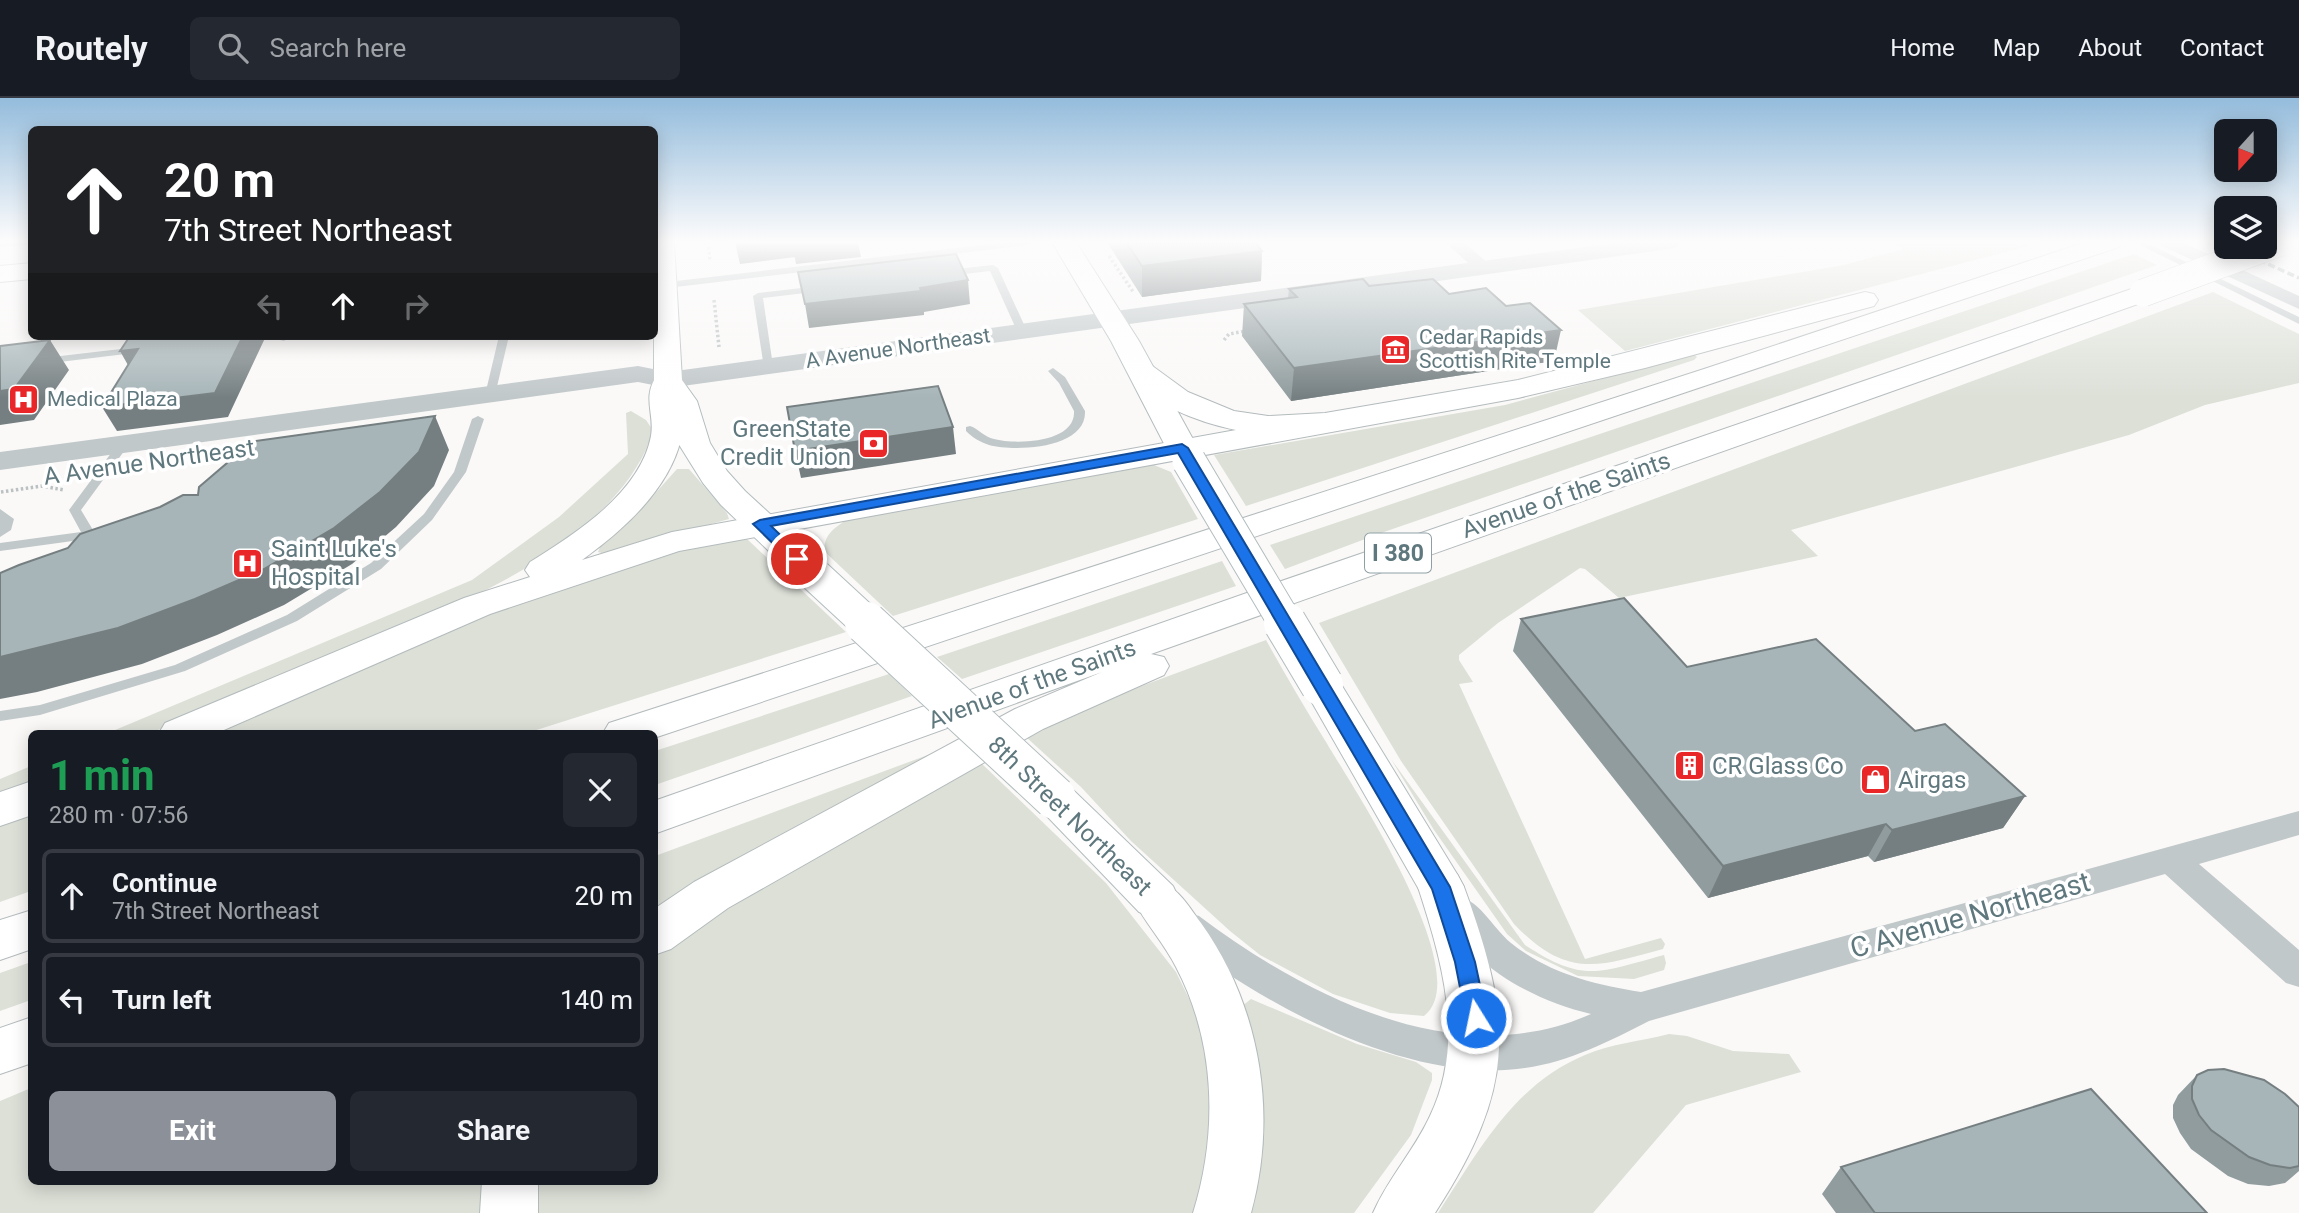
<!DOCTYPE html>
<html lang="en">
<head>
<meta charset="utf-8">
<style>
	body { margin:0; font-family:Roboto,sans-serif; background:#242831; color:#f1f3f6; height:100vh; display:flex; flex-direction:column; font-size:26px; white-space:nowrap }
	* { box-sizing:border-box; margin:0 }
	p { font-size:23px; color:#9ea1a6 }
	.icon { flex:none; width:38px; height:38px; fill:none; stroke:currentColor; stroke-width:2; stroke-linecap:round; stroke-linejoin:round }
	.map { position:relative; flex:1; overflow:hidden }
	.details { position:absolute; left:28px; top:632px; width:630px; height:455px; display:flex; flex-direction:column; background:#171b24; border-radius:10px; box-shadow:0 4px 18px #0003 }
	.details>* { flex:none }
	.top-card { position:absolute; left:28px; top:28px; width:630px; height:214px; border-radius:10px; box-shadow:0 4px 18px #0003; background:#202124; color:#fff; overflow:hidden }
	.needle { width:46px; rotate:201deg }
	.controls { position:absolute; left:2214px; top:21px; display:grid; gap:14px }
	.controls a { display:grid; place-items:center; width:63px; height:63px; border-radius:10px; background:#171b24; box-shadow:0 4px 18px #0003; font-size:35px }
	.pin { position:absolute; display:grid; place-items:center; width:60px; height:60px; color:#fff; margin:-30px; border:4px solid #fff; border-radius:50%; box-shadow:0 2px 7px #0007 }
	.me { position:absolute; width:77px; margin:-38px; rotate:350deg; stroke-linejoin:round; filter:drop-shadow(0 0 5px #0008) }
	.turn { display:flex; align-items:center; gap:24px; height:147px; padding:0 21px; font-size:32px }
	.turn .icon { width:91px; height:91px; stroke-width:2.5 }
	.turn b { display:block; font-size:49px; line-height:60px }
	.lanes { display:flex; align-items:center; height:66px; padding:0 21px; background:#0003; justify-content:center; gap:35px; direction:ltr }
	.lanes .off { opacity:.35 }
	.round { display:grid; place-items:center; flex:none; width:74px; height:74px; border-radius:10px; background:#242831 }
	.head { display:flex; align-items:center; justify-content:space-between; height:119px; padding:0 21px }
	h1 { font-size:42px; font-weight:700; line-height:52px; color:#1e9e55 }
	.action { display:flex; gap:14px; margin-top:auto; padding:14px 21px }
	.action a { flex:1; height:80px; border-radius:10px; background:#8c9099; color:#fff; font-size:28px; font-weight:700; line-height:80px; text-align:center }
	.action a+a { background:#242831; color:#f1f3f6 }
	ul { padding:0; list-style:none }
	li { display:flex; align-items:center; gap:21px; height:94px; margin:0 14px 10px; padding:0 7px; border:4px solid #363941; border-radius:10px }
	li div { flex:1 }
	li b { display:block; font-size:26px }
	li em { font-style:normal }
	header { display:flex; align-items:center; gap:42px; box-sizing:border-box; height:98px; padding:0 35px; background:#171b24; border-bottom:2px solid #363941 }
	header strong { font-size:33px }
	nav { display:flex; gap:38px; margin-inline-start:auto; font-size:24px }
	.search { width:490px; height:63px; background:#242831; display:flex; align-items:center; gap:18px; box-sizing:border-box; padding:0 24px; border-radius:10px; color:#9ea1a6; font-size:26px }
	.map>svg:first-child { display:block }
	.green { fill:#dce0d7 }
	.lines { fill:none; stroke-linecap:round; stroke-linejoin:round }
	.secondary-casing { stroke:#b3bdbf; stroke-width:2 }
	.primary-casing { stroke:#b4bcbe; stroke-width:2 }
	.motorway-casing { stroke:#b4bbbd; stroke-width:2 }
	.path { stroke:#bbc1c2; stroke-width:3.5; stroke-dasharray:2.5 2.5; stroke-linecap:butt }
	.service { fill:#c1c8ca; fill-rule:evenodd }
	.minor { fill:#c1c8ca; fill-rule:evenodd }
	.tertiary { fill:#c1c8ca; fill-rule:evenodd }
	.secondary { fill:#fff; fill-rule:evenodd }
	.primary { fill:#fff; fill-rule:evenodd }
	.motorway { fill:#fff; fill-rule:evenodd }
	.rail { stroke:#a0acaf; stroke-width:3.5; stroke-dasharray:7 3.5; stroke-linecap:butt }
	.secondary-bridge-far1-casing { stroke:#b3bdbf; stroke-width:35; stroke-linecap:butt }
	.secondary-bridge-casing { stroke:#b3bdbf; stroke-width:44; stroke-linecap:butt }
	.motorway-bridge-casing { stroke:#b4bbbd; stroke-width:28; stroke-linecap:butt }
	.secondary-bridge-far1 { stroke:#fff; stroke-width:33 }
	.secondary-bridge { stroke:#fff; stroke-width:42 }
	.motorway-bridge { stroke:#fff; stroke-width:27 }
	.wall { fill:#909c9e }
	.shaded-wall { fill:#757f81 }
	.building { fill:#a7b5b8; stroke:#757f81; stroke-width:2 }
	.route { fill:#1a73e8; stroke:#114b97; stroke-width:2 }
	.labels { text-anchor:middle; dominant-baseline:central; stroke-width:7; stroke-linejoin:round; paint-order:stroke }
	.far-poi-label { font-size:21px; fill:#5f787e; stroke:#fff; text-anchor:start }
	.far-street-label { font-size:21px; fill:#5f787e; stroke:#fff }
	.shield { fill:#fff; stroke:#8fa0a5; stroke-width:2 }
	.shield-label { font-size:23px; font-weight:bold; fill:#5f787e }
	.poi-label { font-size:24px; fill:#5f787e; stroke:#fff; text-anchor:start }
	.street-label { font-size:24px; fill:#5f787e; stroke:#fff }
	.near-street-label { font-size:28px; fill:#5f787e; stroke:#fff }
</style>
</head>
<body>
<header>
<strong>Routely</strong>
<div class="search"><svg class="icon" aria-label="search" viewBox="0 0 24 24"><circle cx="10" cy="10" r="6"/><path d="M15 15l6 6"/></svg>Search here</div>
<nav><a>Home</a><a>Map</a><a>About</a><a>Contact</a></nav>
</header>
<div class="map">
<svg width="2299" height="1115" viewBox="0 0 2299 1115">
	<rect width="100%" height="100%" fill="#faf9f8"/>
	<path class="green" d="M1891 144H2044L1625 253 1578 212 1844 167 1903 151Z
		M2134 156 2157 167 1384 434 1285 471 1270 447Z
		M2213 194 2299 236V285L2205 307 2129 337 1791 432 1818 458 1619 500 1585 471 1580 470 1498 525 1459 557V562L1473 584 1459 586 1585 861 1661 840 1665 846 1663 851C1597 869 1567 881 1514 826L1401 663 1319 525Z
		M1694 256 1697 259 1694 262 1246 408 1214 357 1505 307Z
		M631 313 646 322 652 331C649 350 640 364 630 379 562 473 430 518 327 561 268 586 209 610 151 635H108L472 482 559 419 628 356 626 315Z
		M1149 365 1171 374 1198 421 893 518 825 454C822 438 835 429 848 421Z
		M677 371H689L727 415 729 421 605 456 598 454 600 449 634 419Z
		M747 441 846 534 527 635H207L554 488 647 456Z
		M1222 463 1236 488 962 581 937 559Z
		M1266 542C1285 576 1305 610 1326 644 1352 688 1478 877 1424 918L1390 915 1333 896 1260 857 1230 833 1131 743 1081 689 1026 639 1128 593Z
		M889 576 912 598 655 687V653Z
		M944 651 655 820V758Z
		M1391 661 1525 847C1584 886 1600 874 1664 857L1666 865 1664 872 1634 881 1578 878 1526 853 1507 836 1434 732Z
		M979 663 1106 785 1176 874 1198 919 1215 987 1210 1065 1193 1115H538L539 1083H654L655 857 677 835Z
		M31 668V686L0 699V681Z
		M31 710V793L0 804V723Z
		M31 864V902L0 913V875Z
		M1251 901 1357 946 1416 964 1432 975V982L1411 1037 1354 1115H1247L1242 908Z
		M1669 936 1687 938 1733 953 1789 956 1801 974 1686 1007 1593 1115H1438C1479 1053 1513 987 1585 957 1610 946 1642 943 1669 936Z
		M31 990 32 1083H488L483 1115H0V1003Z"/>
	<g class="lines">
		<defs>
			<path id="secondary" d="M654 144H674L682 282 697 303 710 345 727 373 745 393 829 470 834 478 829 486 816 489 803 486 721 407 703 385 678 345 667 303 654 282Z
				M1052 144H1076L1139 243 1205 363 1200 370 1189 373 1178 370 1173 363 1111 243Z
				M1322 574 1336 578 1457 776 1464 789 1457 802 1441 807 1425 802 1302 587 1308 578Z
				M1055 684 1070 689 1173 788 1179 801 1173 814 1156 820 1139 814 1040 711 1033 700 1040 689Z"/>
			<path id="primary" d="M32 165V181L0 184V168Z"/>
			<path id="motorway" d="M2086 144H2122L2119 149 654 640V635H603L609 625 1704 271Z
				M2143 187 2152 189 2156 195 2152 201 1151 556 1164 559 1169 568 1164 577 1043 631 728 810 671 851 654 857V811L694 784 1015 611 1102 574 654 736V703L1261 490Z
				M1865 194 1874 196 1878 202 1874 208 1645 270 1518 300 679 453 490 516 217 635H159L165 625 464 500 530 479 525 472 530 464C575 436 640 395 651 338 655 315 641 299 658 276L668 273 678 276 682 282C680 291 677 300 678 309 680 320 684 330 681 341 669 392 622 433 582 462L672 434 1236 332C1198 324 1150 307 1127 273L1131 267 1141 264 1151 267 1188 294 1234 313 1268 318 1325 315 1518 282Z
				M32 683V717L0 728V694Z
				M1441 771 1457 776 1464 789C1514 925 1516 990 1435 1115H1373C1388 1080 1414 1053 1430 1018 1466 943 1442 863 1418 789L1425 776Z
				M1156 782C1179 790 1187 806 1201 825 1261 909 1278 1017 1251 1115H1193C1218 1035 1216 945 1176 869 1164 845 1145 825 1133 801L1139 788Z
				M32 812V851L0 862V822Z
				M32 919V965L0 976V930Z
				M482 1083H538V1115H480Z"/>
		</defs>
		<use href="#secondary" class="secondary-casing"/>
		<use href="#primary" class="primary-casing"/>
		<use href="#motorway" class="motorway-casing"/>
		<path class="path" d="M708 144 710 162
			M1109 158 1134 195
			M714 202 719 249
			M1224 242 1229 236 1246 233
			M1 394 42 388 64 392"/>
		<path class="service" d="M0 144H30L26 147 0 149Z
			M1007 144H1032L1028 147 659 191 654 188 659 185Z
			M2134 144H2145L2299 219V226Z
			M993 167 998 170 1027 233 1026 235 1017 233 990 173 947 178 942 175 947 172Z
			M819 188 824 191 822 193 763 200 773 268 772 270H764L753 198 758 195Z
			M280 238H290L284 243 280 242Z
			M499 238H509L495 297 490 300 485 297Z
			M138 249 142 250V254L43 266 38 263 43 260Z
			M1053 270 1065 279 1085 313C1087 351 1015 354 989 347 980 344 973 340 966 333V329L970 328C979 331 984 339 994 341 1016 347 1076 345 1074 313L1059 285 1048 273Z
			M478 318 484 321 466 374 432 422 381 471 297 523 185 573 40 617 0 623V613L40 607 175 567 287 517 371 465 424 416 454 374 472 321Z
			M124 342 130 345 81 412 93 432 99 436 94 440 86 452 82 453 76 449 80 442 0 453V445L81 434 69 412 120 343Z
			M0 411 14 421 11 432 0 439Z"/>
		<path class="minor" d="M1445 144H1464L1492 169 1483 174 1477 173Z
			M2159 144H2182L2299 198V211L2162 148Z
			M2299 713V737L2199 766 2299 852V889L2286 885 2165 776 1649 923C1610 943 1569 964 1525 970 1409 987 1263 907 1175 838L1170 828 1175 818 1187 814 1199 818C1307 899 1457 976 1591 916 1531 902 1469 867 1440 810L1445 800C1474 790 1490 828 1511 845 1550 876 1593 886 1641 894Z"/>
		<path class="tertiary" d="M1622 144H1680L1677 149 1669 151 668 290 638 284 0 372V354L638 268 668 274Z"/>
		<use href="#secondary" class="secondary"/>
		<use href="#primary" class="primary"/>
		<use href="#motorway" class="motorway"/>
		<path class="rail" d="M2230 149 2299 180"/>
		<defs>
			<path id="secondary-bridge-far1" d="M1189 363 1286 526
				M816 478 868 526"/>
			<path id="secondary-bridge" d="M866 525 1055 700
				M1285 525 1322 587"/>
			<path id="motorway-bridge" d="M2143 195 2281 144"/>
		</defs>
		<use href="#secondary-bridge-far1" class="secondary-bridge-far1-casing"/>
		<use href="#secondary-bridge" class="secondary-bridge-casing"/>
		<use href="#motorway-bridge" class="motorway-bridge-casing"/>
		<use href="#secondary-bridge-far1" class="secondary-bridge-far1"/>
		<use href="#secondary-bridge" class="secondary-bridge"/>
		<use href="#motorway-bridge" class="motorway-bridge"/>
	</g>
	<path class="wall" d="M1107 144H1255L1262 153 1261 183 1142 199Z
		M1369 188 1449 196 1506 208 1554 263 1291 303 1242 238 1244 206 1288 200 1289 191Z
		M1521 521 1915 633 2025 698 2003 730 1874 764 1868 758 1708 800 1513 553Z
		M2197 977 2299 1009V1073L2285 1085 2269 1088 2248 1086 2228 1078 2191 1051 2180 1035 2173 1020V1007L2178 997Z
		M1841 1069 2207 1115H1836L1822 1096Z"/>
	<path class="shaded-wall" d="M735 144H792L795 159 740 166Z
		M792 144H858L861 159 796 166Z
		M1262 153 1261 183 1142 199V168Z
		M968 182 970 206 924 214V217L809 230 805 206Z
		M1561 232 1554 263 1291 303 1294 270Z
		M243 238H266L228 319 117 333 102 309Z
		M50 242 69 272 34 322 0 327V293Z
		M138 251 133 276 120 253Z
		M435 318 449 352 434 388 396 429 352 466 284 507 217 537 142 566 37 594 0 601V559Z
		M953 329 956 356 801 380 795 353Z
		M2025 698 2003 730 1874 764 1892 732Z
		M1886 726 1868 758 1708 800 1723 768Z"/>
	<path class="building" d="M1126 144H1255L1262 153 1142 168Z
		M956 156 968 182 920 190 921 193 805 206 798 174Z
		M1363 181 1369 188 1433 181 1449 196 1486 190 1506 208 1530 205 1561 232 1294 270 1244 206 1297 199 1289 191Z
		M130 238H243L215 295 102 309 138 251 120 253Z
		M50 242 14 291 0 293V248Z
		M938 288 953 329 795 353 787 309Z
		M435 318 419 354 380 394 334 430 264 471 195 501 118 530 0 559V475L19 467 68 450 80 436 160 409 183 397H198L199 389 227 365 241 345Z
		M1624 500 1687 569 1816 541 1915 633 1945 626 2025 698 1892 732 1886 726 1723 768 1521 521Z
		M2224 971 2264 982 2285 996 2299 1009V1068L2290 1070 2270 1067 2249 1059 2211 1032 2199 1017 2192 1001V988L2197 977 2208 972Z
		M2091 991 2207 1115H1875L1841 1069Z"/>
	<linearGradient id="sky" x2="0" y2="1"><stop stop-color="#94bcdc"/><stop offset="0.48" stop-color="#fdfcfc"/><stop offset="1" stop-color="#fdfcfc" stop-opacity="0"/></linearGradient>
	<rect width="2299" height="300" fill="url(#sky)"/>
	<path class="route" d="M1182 346 1188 350 1450 789 1475 864 1487 920 1484 926 1476 929 1469 926 1466 920 1455 864 1432 791 1178 355 771 428 802 458 805 461 797 465 792 464 753 426 760 422Z"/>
	<defs>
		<symbol id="museum-square" viewBox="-11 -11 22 22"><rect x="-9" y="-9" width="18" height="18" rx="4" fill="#ea2728" stroke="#fff"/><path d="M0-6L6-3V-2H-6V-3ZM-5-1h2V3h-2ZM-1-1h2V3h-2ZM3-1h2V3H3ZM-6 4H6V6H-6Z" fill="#fff"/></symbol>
		<symbol id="hospital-square" viewBox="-11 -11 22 22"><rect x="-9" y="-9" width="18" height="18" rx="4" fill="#ea2728" stroke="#fff"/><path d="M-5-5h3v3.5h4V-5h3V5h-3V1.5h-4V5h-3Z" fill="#fff"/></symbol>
		<symbol id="bank-square" viewBox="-11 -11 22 22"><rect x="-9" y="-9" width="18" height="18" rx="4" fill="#ea2728" stroke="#fff"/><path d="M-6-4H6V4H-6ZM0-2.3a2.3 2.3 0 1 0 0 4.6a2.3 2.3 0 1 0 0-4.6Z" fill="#fff"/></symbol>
		<symbol id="building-square" viewBox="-11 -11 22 22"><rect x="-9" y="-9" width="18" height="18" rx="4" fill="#ea2728" stroke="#fff"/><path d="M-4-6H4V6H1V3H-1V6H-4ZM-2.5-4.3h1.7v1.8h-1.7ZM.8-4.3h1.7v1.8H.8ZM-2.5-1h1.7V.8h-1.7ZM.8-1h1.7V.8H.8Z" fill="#fff"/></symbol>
		<symbol id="shop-square" viewBox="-11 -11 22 22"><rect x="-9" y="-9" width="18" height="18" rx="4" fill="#ea2728" stroke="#fff"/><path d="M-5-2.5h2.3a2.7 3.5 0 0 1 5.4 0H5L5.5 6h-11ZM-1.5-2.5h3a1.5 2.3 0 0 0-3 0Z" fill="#fff"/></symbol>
	</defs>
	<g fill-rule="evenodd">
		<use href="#museum-square" x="1378" y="234" width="35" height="35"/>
		<use href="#hospital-square" x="6" y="284" width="35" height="35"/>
		<use href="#bank-square" x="856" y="328" width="35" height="35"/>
		<use href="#hospital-square" x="230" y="448" width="35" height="35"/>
		<use href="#building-square" x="1672" y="650" width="35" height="35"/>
		<use href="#shop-square" x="1858" y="664" width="35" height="35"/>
	</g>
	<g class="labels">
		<g class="far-poi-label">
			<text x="1419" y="239">Cedar Rapids<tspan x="1419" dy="24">Scottish Rite Temple</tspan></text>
			<text x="47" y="301">Medical Plaza</text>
		</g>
		<g class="far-street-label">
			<text transform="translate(898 250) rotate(-8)">A Avenue Northeast</text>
		</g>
		<rect class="shield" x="1365" y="435.5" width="66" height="39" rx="5"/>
		<g class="shield-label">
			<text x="1398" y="455">I 380</text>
		</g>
		<g class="poi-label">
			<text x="851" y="331" text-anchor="end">GreenState<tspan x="851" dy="28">Credit Union</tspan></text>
			<text x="271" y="451">Saint Luke's<tspan x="271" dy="28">Hospital</tspan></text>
			<text x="1712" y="668">CR Glass Co</text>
			<text x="1898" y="682">Airgas</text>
		</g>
		<g class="street-label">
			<text transform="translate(149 364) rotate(-8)">A Avenue Northeast</text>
			<text transform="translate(1566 397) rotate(-19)">Avenue of the Saints</text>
			<text transform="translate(1032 586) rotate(-20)">Avenue of the Saints</text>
			<text transform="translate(1070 718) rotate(44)">8th Street Northeast</text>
		</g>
		<g class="near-street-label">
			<text transform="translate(1970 817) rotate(-16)">C Avenue Northeast</text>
		</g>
	</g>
</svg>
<div class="controls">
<a><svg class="needle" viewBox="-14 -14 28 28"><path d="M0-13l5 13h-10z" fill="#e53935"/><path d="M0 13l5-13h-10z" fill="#9ea1a6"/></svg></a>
<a><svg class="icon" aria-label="layers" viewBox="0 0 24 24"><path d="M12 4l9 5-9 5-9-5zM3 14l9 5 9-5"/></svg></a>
</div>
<div class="pin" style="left:797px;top:461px;background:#d93025"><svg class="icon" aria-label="arrive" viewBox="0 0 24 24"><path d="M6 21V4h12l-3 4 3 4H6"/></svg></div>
<svg class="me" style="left:1476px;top:920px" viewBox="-20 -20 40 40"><circle r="17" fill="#1a73e8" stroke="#fff" stroke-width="3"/><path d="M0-11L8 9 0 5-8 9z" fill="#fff"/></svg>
<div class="top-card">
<div class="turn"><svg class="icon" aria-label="ahead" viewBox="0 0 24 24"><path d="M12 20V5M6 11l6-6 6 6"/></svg><div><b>20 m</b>7th Street Northeast</div></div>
<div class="lanes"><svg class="icon off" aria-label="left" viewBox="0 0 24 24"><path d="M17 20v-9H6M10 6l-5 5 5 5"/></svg><svg class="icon" aria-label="ahead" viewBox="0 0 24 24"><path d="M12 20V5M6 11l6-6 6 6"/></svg><svg class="icon off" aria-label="right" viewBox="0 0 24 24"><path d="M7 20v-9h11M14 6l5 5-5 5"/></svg></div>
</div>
<section class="details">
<div class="head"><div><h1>1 min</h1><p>280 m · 07:56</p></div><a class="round"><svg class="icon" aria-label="close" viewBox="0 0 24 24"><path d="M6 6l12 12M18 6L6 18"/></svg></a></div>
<ul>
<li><svg class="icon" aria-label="ahead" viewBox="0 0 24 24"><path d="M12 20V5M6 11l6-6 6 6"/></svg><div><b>Continue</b><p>7th Street Northeast</p></div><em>20 m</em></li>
<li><svg class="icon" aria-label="left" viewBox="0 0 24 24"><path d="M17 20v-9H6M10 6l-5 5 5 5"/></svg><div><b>Turn left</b></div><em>140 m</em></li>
</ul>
<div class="action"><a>Exit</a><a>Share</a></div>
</section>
</div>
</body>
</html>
